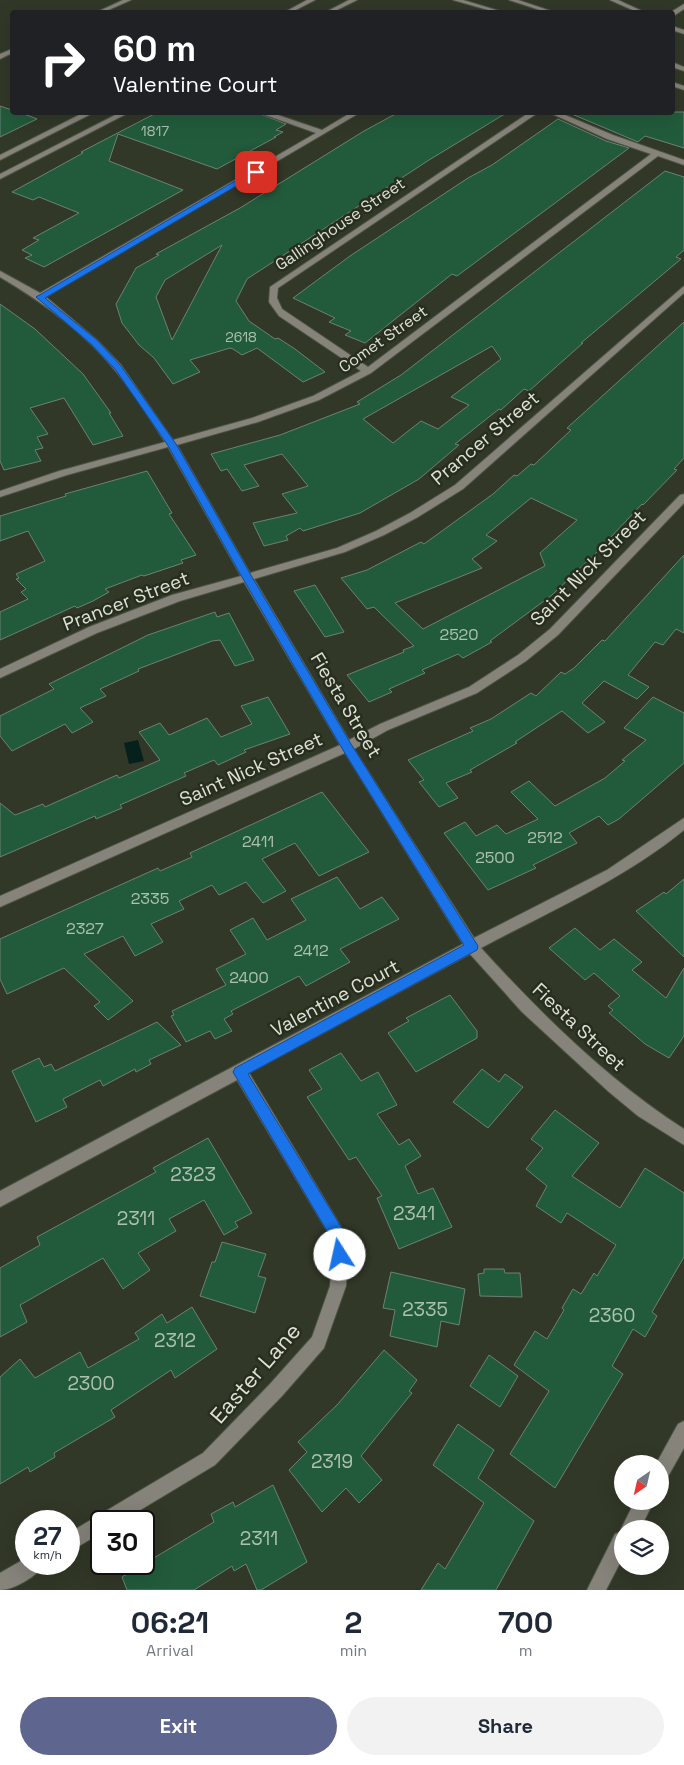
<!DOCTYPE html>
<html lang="en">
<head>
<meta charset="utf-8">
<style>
	body { margin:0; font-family:"Space Grotesk",sans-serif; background:#f2f2f3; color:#1f2937; height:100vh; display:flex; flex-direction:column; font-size:19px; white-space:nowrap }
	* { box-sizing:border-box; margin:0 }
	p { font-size:16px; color:#747a83 }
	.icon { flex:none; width:28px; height:28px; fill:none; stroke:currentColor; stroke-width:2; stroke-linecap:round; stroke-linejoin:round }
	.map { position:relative; height:1590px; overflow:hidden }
	.panel { display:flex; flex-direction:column; background:#fff; flex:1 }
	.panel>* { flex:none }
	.top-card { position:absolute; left:10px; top:10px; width:665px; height:105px; border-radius:5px; box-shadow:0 5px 20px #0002; background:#202124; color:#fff; overflow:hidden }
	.needle { width:32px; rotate:214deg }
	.buttons { position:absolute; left:614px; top:1455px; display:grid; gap:10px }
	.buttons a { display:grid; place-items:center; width:55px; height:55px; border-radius:50%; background:#fff; box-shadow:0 5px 20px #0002; font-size:25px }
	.speed { position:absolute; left:15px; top:1510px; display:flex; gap:10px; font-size:25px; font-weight:700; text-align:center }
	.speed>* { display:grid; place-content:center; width:65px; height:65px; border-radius:50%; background:#fff; box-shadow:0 5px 20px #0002; line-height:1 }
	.speed small { font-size:12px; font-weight:400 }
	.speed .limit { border:2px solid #111; border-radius:8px; background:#fff; color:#111 }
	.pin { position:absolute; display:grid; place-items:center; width:42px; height:42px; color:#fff; margin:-21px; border-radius:10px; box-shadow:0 2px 8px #0006 }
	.me { position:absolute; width:55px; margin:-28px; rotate:350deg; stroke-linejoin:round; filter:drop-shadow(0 0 4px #0008) }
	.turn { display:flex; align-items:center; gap:18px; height:105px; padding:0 20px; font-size:22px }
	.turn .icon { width:65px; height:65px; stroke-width:2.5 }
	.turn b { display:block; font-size:35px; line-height:42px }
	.eta { display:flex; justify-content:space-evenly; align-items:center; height:85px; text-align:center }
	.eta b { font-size:30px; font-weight:800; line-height:35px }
	.cta { display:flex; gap:10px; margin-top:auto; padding:10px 20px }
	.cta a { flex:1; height:58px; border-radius:30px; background:#5e658f; color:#fff; font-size:20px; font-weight:800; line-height:58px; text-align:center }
	.cta a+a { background:#f2f2f3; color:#1f2937 }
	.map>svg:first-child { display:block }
	.water { fill:#06201e }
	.building { fill:#225b3c; stroke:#6d8174; fill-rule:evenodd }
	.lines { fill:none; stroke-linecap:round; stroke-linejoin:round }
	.minor-casing { stroke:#4d5343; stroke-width:2 }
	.minor { fill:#86837b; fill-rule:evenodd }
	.route { fill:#1a73e8; stroke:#114b97 }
	.labels { text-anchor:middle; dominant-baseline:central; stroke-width:5; stroke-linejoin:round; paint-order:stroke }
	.far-number-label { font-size:14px; fill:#aec0b0 }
	.far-street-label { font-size:16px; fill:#dde1d7; stroke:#272e1e }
	.number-label { font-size:16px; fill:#aec0b0 }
	.street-label { font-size:19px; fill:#dde1d7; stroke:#272e1e }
	.near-number-label { font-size:19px; fill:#aec0b0 }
	.near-street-label { font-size:22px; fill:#dde1d7; stroke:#272e1e }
</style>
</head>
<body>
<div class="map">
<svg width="684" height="1590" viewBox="0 0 684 1590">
	<rect width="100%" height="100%" fill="#313827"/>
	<path class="water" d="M138 740 144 761 129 764 124 743Z"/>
	<path class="building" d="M0 106 12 110V112H19L37 119 0 137Z
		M158 112H255L286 124 276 130 283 132 274 137H276L217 169 118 134 109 161 183 190 44 267 25 258 32 255 22 250 39 240 33 238 79 213 39 197 33 200 12 192 83 153 81 152Z
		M399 112H508L429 160 247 279 236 301 249 321 275 339 278 338 295 349 325 372 303 382 257 348 242 355 233 349 230 348 190 360 200 372 173 384 154 358 139 345 122 323 116 304 136 268 159 255 156 254 240 208 364 131ZM222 245 172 340 156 297 165 280Z
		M567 112H684V148L645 136 638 142Z
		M558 119 606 141 629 148 457 276 452 274 365 343 345 335 351 331 329 322 335 318 293 298 350 256 468 178 492 165Z
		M665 171 684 177V250L676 257 681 259 581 343H583L529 391 524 389 501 410 499 409 455 444 459 445 419 479 360 513 303 531 300 528 286 536 288 540 264 546 253 523 297 513 282 494 308 486 282 454 244 465 259 486 242 491 227 469 221 471 211 454 280 435 360 404 357 402 401 375ZM492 346 501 359 451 397 469 405 438 429 421 421 393 443 363 419Z
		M0 304 35 329 83 374 111 413H109L123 436 93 445 64 398 30 408 48 434 37 437 43 448 35 450 41 461 4 470 0 461Z
		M684 322V458L674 469 677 470 643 505 642 504 596 553 552 595 490 641 492 642 463 658 458 654 422 670 425 673 389 689 392 692 369 702 347 675 404 652 403 650 414 646 374 607 367 609 341 578 367 570 421 542 424 544 493 494 514 475 517 476 531 464 534 465 571 430 567 428ZM531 498 577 520 540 553 545 566 423 629 395 603 482 568 472 559 497 541 486 535Z
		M147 471 172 513 169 514 196 555 181 560 183 563 144 576 142 575 105 589 109 592 93 601 77 608 75 606 0 640V612L28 599 21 592 26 589 16 579 19 578 16 574 45 561 28 531 0 541V516L66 496 65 494Z
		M684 555V633L676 629 663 645 655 642 628 675 649 687 637 699 604 681 582 703 605 722 588 733 562 711 515 742 517 743 470 770 472 772 446 783 458 798 439 807 419 782 424 780 408 760 473 731 470 728 491 719 531 693 536 696 561 672 565 674 574 668 602 640 605 641Z
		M315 585 344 632 325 637 294 591Z
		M215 612 217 617 229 613 254 660 235 666 220 640 212 641 138 669 139 671 100 689 106 696 80 708 93 722 72 733 65 724 12 751 0 736V716L54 689 49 684 148 635Z
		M268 697 290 734 244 750 246 752 218 765 214 760 184 773 186 776 120 805 122 808 96 819 95 816 0 857V803L15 815 43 804 45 807 117 775 119 778 160 760 139 732 160 723 169 735 207 718 221 737 252 724 241 706Z
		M653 697 684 713V763L619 819 608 825 599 816 569 833 577 843 533 865 536 868 488 890 444 833 465 822 476 836 497 825 506 834 538 819 511 792 529 781 555 806 605 778 625 761 622 760 646 740 624 728Z
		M322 792 369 852 319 876 295 843 262 859 286 891 263 903 246 882 219 895 212 885 179 901 184 909 151 924 163 942 135 956 123 936 84 954 133 1001 108 1020 94 1006 100 1002 64 968 7 994 0 979V939L158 868 160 871 192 857 190 853Z
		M337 877 360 909 382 897 399 919 340 949 350 962 306 986 299 976 231 1011 233 1014 224 1019 232 1031 215 1039 210 1031 186 1042 171 1016 174 1015 172 1011 226 985 216 969 246 954 230 930 253 918 267 940 306 920 291 899Z
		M684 879V957L636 911 664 892 666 894Z
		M575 928 600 950 614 939 642 962 632 970 666 998 684 968V1036L669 1058 645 1044 609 1013 613 1010 608 1006 620 996 594 973 585 980 549 948Z
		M450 995 477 1031V1038L416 1072 388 1033 409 1021 406 1018Z
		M157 1022 181 1045 149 1060 151 1064 136 1072 135 1069 103 1086 100 1080 63 1099 67 1107 36 1122 12 1071 39 1058 44 1067 51 1064 55 1071Z
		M341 1053 361 1081 378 1072 397 1105 377 1114 399 1145 409 1139 421 1156 405 1166 418 1194 433 1188 452 1227 399 1249 377 1198 382 1196 356 1157 349 1160 307 1097 322 1089 309 1070Z
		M482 1069 499 1082 505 1074 523 1087 488 1128 453 1102Z
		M555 1110 599 1143 572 1176 620 1208 645 1168 684 1193V1257L652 1312 657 1316 645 1337 633 1329 612 1366 623 1374 555 1488 510 1454 549 1391 514 1365 535 1331 547 1339 564 1310 562 1308 573 1289 581 1294 594 1273 597 1276 616 1245 567 1213 561 1223 536 1206 547 1186 526 1169 543 1148 531 1139Z
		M208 1138 252 1213 235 1222 238 1227 224 1235 204 1200 169 1219 176 1231 138 1253 150 1270 123 1289 103 1258 20 1305 27 1322 0 1337V1268L40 1245 37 1237 156 1172 153 1168Z
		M222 1242 266 1254 258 1276 266 1278 255 1313 200 1296 212 1262H215Z
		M484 1269H504L505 1273H520L522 1297 480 1296 478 1274 484 1273Z
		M391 1272 465 1289 459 1325 441 1321 437 1347 390 1336 395 1310 383 1308Z
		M192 1307 217 1349 175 1378 171 1370 111 1410 115 1417 54 1453 55 1457 30 1472 28 1467 0 1484V1377L20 1359 35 1378 80 1352 88 1368 139 1339 135 1333 162 1314 167 1323Z
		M384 1350 417 1380 409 1391 412 1393 361 1456 382 1480 359 1503 346 1488 322 1512 289 1470 307 1452 298 1442 337 1405Z
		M489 1355 518 1376 500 1407 470 1386Z
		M458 1424 494 1450 478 1478 534 1521 496 1590H421L438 1563 445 1569 484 1503 433 1465Z
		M273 1485 307 1562 261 1590H257L246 1564 234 1571 232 1566 194 1590H127L122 1577 214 1522 211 1514 233 1502 235 1507Z"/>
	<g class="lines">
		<defs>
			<path id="minor" d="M123 0H131L104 12H97Z
				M307 0H315L292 12H285Z
				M349 0H357L333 12H326Z
				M453 0H463L503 12H495Z
				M509 0H518L554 12H546Z
				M610 0H618L644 12H637Z
				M684 4V9L672 17 671 12Z
				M672 26 684 30V34L672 30Z
				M12 49V53L0 59V54Z
				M672 62 684 67V71L672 67Z
				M672 82 684 86V90L672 86Z
				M85 112H95L0 160V155Z
				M121 112H130L0 179V174Z
				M257 112H269L322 130 352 112H361L46 297 97 340 121 365 173 440 252 418 313 396 361 371 279 316 269 302 270 287 530 112H539L278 288 277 298 282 309 368 367 651 154 607 139 548 112H558L613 135 684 160V165L658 156 371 373 319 400 258 422 177 445 250 573 337 548 376 531 410 513 455 485 684 286V293L463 489 418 517 384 535 345 552 254 579 349 740 380 724 469 687 518 655 550 629 680 495 684 494V503L558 635 526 661 477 693 388 730 354 749 474 938 607 870 684 818V830C623 880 550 911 481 948 542 1015 608 1080 684 1129V1145L638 1116 609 1092 522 1012 470 954 249 1073 349 1240 346 1286 326 1342 324 1348 282 1396 215 1465 122 1521H101V1533L69 1552V1533L203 1453 270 1384 312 1337 330 1286 333 1241 237 1080 0 1207V1191L463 944 345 753 0 907V896L340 745 244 582 180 601 97 633 0 678V669L89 627 172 595 241 576 168 447 67 475 0 497V491L59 471 165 442C149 418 133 391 114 369 83 331 42 302 0 277V271L40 293 316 133Z
				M684 1421V1448L666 1480 660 1483V1464H656L678 1424Z
				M635 1501H654L640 1529H622V1559L606 1590H587L615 1534 622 1532 621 1529Z
				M26 1558V1564H43C39 1576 13 1590 0 1590V1573Z"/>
		</defs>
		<use href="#minor" class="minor-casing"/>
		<use href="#minor" class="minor"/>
	</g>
	<path class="route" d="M254 170 260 172 45 298 97 340 121 366 176 444 252 577 351 744 478 946 477 950 248 1074 346 1235C349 1243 348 1253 345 1260L340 1263 335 1260 332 1255 333 1241 233 1072 235 1068 464 945 343 750 242 577 167 444 115 369 91 344 36 297Z"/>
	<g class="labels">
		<g class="far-number-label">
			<text x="155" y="131">1817</text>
			<text x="241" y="337">2618</text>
		</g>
		<g class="far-street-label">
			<text transform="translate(340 224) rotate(-34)">Gallinghouse Street</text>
			<text transform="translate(383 339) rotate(-35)">Comet Street</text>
		</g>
		<g class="number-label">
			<text x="459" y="634">2520</text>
			<text x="545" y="837">2512</text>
			<text x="258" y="841">2411</text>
			<text x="495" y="857">2500</text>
			<text x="150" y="898">2335</text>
			<text x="85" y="928">2327</text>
			<text x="311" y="950">2412</text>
			<text x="249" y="977">2400</text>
		</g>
		<g class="street-label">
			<text transform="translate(485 438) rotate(-40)">Prancer Street</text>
			<text transform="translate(588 568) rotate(-45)">Saint Nick Street</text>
			<text transform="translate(126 601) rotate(-21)">Prancer Street</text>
			<text transform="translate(346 705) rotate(59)">Fiesta Street</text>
			<text transform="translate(251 769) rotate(-24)">Saint Nick Street</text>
			<text transform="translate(335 998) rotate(-28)">Valentine Court</text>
			<text transform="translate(579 1027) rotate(43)">Fiesta Street</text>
		</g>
		<g class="near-number-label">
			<text x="193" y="1174">2323</text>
			<text x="414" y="1213">2341</text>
			<text x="136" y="1218">2311</text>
			<text x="425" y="1309">2335</text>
			<text x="612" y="1315">2360</text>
			<text x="175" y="1340">2312</text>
			<text x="91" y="1383">2300</text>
			<text x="332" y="1461">2319</text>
			<text x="259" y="1538">2311</text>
		</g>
		<g class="near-street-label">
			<text transform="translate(255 1373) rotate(-49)">Easter Lane</text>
		</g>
	</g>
</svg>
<div class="buttons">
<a><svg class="needle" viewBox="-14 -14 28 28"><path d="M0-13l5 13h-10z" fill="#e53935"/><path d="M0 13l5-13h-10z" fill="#747a83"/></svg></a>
<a><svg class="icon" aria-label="layers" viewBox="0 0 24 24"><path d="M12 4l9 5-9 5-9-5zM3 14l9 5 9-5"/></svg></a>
</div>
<div class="speed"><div>27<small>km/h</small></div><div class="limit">30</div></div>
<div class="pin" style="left:256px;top:172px;background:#d93025"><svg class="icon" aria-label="arrive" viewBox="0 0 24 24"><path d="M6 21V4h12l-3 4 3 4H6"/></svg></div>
<svg class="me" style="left:340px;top:1255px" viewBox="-20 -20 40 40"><circle r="19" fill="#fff"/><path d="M0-13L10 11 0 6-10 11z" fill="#1a73e8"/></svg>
<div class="top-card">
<div class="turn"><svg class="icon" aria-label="right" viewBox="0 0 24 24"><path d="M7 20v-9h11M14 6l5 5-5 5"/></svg><div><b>60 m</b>Valentine Court</div></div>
</div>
</div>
<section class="panel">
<div class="eta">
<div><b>06:21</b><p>Arrival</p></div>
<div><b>2</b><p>min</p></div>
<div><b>700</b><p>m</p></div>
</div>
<div class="cta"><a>Exit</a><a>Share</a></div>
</section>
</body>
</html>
